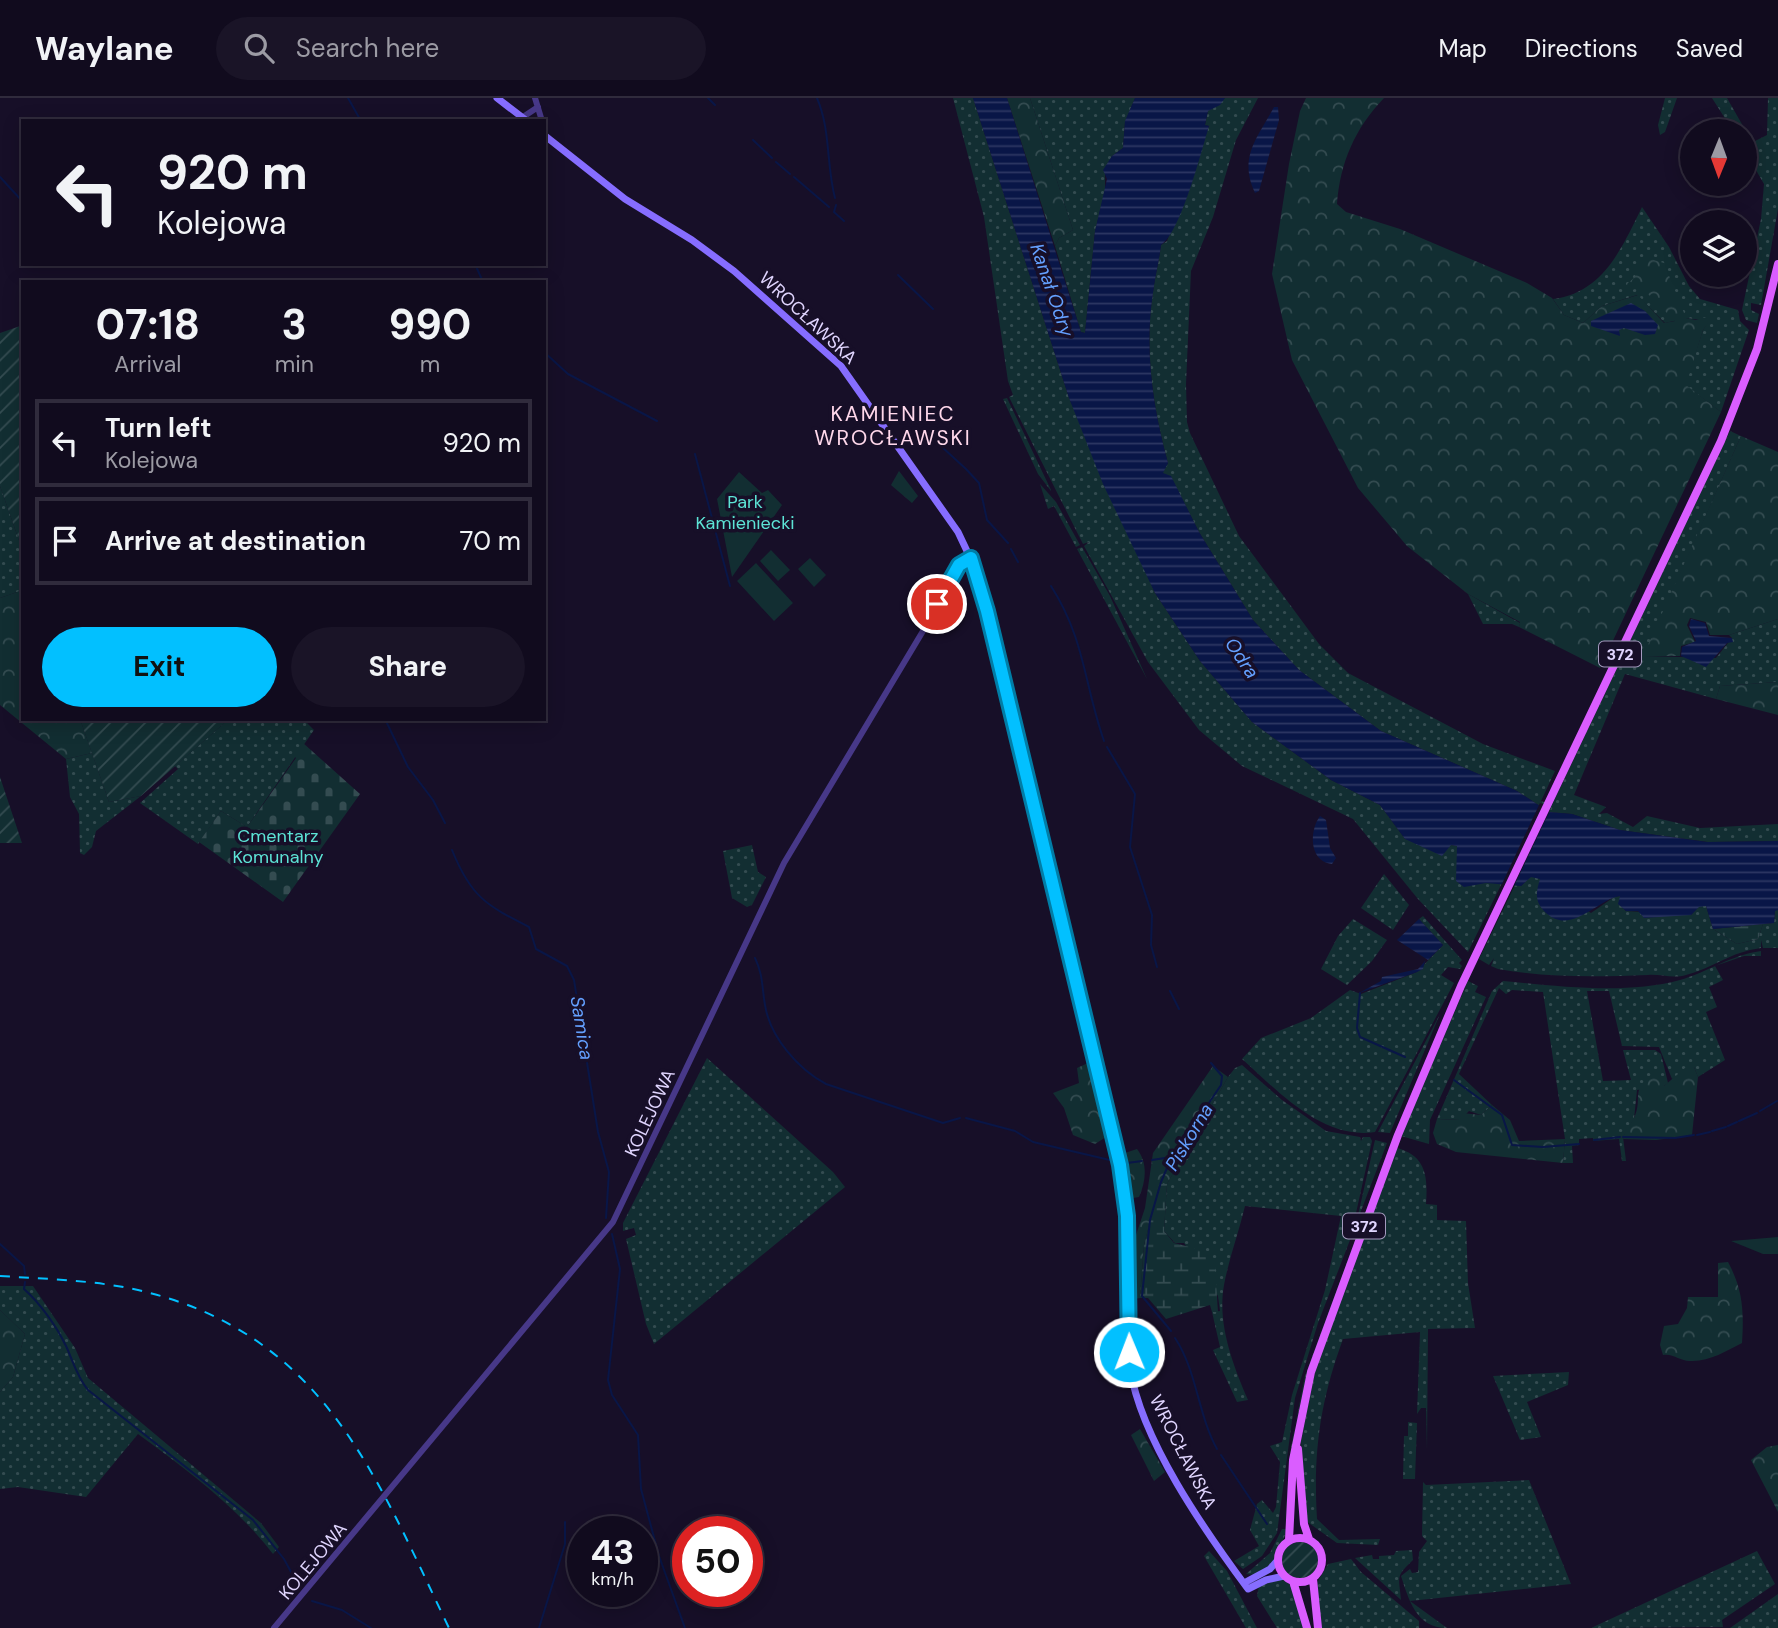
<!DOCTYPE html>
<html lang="en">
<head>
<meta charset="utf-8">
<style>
	body { margin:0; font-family:"DM Sans",sans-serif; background:#1a1427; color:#f1f3f6; height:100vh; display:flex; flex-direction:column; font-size:26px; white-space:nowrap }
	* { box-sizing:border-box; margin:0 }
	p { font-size:23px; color:#9c9ba4 }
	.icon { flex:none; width:38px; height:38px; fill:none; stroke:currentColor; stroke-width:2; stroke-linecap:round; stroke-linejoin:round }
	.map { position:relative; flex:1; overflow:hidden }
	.details { position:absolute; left:21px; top:182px; width:525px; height:441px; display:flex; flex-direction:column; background:#110b1e; border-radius:0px; box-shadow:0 4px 18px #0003,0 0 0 2px #302b3c }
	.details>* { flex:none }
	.hud { position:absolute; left:21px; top:21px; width:525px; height:147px; border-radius:0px; box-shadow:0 4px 18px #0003,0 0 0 2px #302b3c; background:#110b1e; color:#f1f3f6; overflow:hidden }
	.needle { width:46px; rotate:181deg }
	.controls { position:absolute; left:1680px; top:21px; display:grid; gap:14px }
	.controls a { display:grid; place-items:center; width:77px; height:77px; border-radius:50%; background:#110b1e; box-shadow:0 4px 18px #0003,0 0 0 2px #302b3c; font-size:35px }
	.speed { position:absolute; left:567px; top:1418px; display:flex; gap:14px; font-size:35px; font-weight:700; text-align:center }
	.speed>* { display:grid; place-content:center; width:91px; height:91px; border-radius:50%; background:#110b1e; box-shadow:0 4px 18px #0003,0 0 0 2px #302b3c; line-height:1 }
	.speed small { font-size:18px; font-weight:400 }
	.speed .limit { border:10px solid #d22; background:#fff; color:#111 }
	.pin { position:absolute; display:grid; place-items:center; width:60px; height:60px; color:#fff; margin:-30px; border:4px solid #fff; border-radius:50%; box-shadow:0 2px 7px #0007 }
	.me { position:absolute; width:77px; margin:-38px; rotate:359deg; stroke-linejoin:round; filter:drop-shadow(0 0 5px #0008) }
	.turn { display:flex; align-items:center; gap:24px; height:147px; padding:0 21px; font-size:32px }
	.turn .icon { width:91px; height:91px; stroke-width:2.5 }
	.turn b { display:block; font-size:49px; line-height:60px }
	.eta { display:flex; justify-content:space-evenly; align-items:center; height:119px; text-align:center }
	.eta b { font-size:42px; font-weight:700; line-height:49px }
	.action { display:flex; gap:14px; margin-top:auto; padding:14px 21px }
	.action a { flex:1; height:80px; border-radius:42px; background:#02c0ff; color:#111; font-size:28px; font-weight:700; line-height:80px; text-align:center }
	.action a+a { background:#1a1427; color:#f1f3f6 }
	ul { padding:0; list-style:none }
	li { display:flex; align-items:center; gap:21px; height:88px; margin:0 14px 10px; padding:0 7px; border:4px solid #302b3c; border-radius:0px }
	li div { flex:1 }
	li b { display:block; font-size:26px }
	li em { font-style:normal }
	header { display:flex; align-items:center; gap:42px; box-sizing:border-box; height:98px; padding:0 35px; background:#110b1e; border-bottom:2px solid #302b3c }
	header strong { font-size:33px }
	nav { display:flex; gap:38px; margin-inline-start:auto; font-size:24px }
	.search { width:490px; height:63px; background:#1a1427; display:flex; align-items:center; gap:18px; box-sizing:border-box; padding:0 24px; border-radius:38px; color:#9c9ba4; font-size:26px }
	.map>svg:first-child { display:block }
	.grass { fill:url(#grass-dots) }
	.forest { fill:url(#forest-crowns) }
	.wetland { fill:url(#wetland-marsh) }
	.cemetery { fill:url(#cemetery-stones) }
	.park { fill:#122e32 }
	.garden { fill:url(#garden-furrows) }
	.water { fill:url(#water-rules) }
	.pier { fill:#170f28 }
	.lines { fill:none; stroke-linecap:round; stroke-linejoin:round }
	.stream { stroke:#091647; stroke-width:2 }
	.tertiary { stroke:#473888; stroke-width:6 }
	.secondary { stroke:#866dff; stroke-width:7 }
	.primary { stroke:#da5dff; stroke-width:8 }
	.rail { stroke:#02c0ff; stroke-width:2; stroke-dasharray:10 9; stroke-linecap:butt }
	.route-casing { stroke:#017da6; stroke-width:18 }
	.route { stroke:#02c0ff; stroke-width:12 }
	.labels { text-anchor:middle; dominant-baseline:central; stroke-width:7; stroke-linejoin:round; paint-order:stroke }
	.shield { fill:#170f28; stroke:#a49abe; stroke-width:2 }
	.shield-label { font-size:16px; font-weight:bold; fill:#e1d6ff }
	.street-label { font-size:18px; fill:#e1d6ff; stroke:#170f28 }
	.park-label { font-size:18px; fill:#5de4d6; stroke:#170f28 }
	.water-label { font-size:19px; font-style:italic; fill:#64a0ff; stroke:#170f28 }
	.quarter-label { font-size:21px; letter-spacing:2px; fill:#ffd8eb; stroke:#170f28 }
</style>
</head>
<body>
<header>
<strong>Waylane</strong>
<div class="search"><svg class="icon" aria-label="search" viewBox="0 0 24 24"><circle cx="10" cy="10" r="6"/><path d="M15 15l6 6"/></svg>Search here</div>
<nav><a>Map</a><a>Directions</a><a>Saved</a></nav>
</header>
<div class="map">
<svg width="1778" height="1530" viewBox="0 0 1778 1530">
	<defs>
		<pattern id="grass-dots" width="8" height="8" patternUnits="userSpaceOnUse" patternTransform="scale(1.75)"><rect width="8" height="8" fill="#122e32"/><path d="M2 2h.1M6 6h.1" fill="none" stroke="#344c51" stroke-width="1.8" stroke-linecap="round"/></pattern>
		<pattern id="forest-crowns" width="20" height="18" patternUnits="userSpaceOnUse" patternTransform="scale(1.75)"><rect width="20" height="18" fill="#122e32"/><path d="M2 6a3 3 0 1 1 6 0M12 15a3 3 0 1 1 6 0" fill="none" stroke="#344c51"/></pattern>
		<pattern id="wetland-marsh" width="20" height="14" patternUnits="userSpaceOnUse" patternTransform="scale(1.75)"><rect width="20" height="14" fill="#122e32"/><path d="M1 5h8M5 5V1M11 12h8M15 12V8" fill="none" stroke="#344c51"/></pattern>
		<pattern id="cemetery-stones" width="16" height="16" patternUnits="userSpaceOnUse" patternTransform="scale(1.75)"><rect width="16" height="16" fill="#122e32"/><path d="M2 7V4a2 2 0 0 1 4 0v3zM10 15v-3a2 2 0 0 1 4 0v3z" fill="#344c51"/></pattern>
		<pattern id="garden-furrows" width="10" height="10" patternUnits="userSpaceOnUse" patternTransform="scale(1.75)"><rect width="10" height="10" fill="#122e32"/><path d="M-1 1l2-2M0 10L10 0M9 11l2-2" fill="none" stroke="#344c51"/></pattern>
		<pattern id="water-rules" width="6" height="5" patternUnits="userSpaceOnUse" patternTransform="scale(1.75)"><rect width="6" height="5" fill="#091647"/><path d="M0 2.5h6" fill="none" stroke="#2d3763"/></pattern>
	</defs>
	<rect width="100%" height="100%" fill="#170f28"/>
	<path class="grass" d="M953 0H973L1069 300 1155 495 1200 563 1252 624 1331 682 1380 707 1405 741 1458 748 1475 785H1502L1468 854 1418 801 1353 721 1242 668 1199 632 1148 564 1084 448 1089 444 1083 446 1009 299 1013 297 1008 283 984 119Z
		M1030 0H1135L1125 24 1123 50 1112 58 1105 74V93L1095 133 1085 235 1081 234 1055 148 1059 140 1073 132Z
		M1225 0H1258L1236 42 1213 119 1191 173 1186 286 1187 324 1190 335 1239 438 1319 546 1348 575 1483 646 1555 673 1541 703 1552 707 1730 333 1741 338 1644 558 1716 560 1732 540 1729 537 1778 521V584L1720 588 1716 601 1625 576 1574 697 1606 709 1599 716 1607 715 1633 729 1647 718 1700 730 1778 726V743L1708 744 1620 732 1572 716 1549 714 1517 693 1381 633 1299 572 1253 522 1199 434 1171 379 1162 375 1168 365C1153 310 1144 252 1153 194 1155 178 1159 164 1161 147L1167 143 1209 28 1205 27 1208 13Z
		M1665 0H1677L1665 34 1660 37 1658 27Z
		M1712 0H1727L1751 42 1755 43 1767 37 1768 0H1778V111L1761 207 1751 205V212L1759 216 1757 225 1746 222 1742 212 1761 121 1764 86 1745 53V33H1733Z
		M1642 109 1669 149 1689 188 1700 201 1738 212 1740 223 1749 232 1721 314 1685 287 1703 232 1709 223 1686 220 1665 225 1637 197 1602 208 1583 225 1564 217 1553 201C1603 195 1622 150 1642 109Z
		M1007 300 1051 392V393L1038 376 1003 301Z
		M1040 386 1056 404 1080 447 1076 449 1054 408 1048 411Z
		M0 388 23 454V492L0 500Z
		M1082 449 1110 498 1147 581 1077 451Z
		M1468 496 1520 525 1519 529 1512 526H1483Z
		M229 621H308L306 624 314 632 247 729 221 713 198 746 140 705 178 671 175 668Z
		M92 655 109 704 141 698 96 733 92 749 84 757 80 755 79 716 70 699 66 661Z
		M752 747 758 774 766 779 752 807 747 809 732 800 723 753Z
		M1384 776 1409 807 1393 832 1361 810Z
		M1531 778 1540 781 1591 815 1614 799 1621 798 1619 806 1626 813 1691 817 1699 808H1706L1713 831 1737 846 1758 841 1763 826 1774 825 1775 812H1778V850H1763L1761 842V850C1730 854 1713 870 1686 877 1673 881 1661 876 1648 877 1597 879 1548 880 1498 871L1491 868 1494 860 1489 867 1479 861 1515 787 1521 788Z
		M1423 818 1462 862 1459 865 1462 868 1460 871 1448 869 1441 877 1454 885 1375 1034C1322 1042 1279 994 1242 961L1261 940 1311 920 1350 892 1361 896 1417 874 1443 847 1419 821Z
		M1353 821 1387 842 1372 863 1347 887 1321 871 1338 838Z
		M1761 853V858H1744L1715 868 1723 882 1709 889 1717 909 1706 914 1725 962 1698 979 1694 969 1672 981 1659 949 1622 948 1609 893H1587L1603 983 1631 982 1623 952H1655L1661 956 1668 985 1664 988 1637 992 1634 1021 1623 1039 1626 1063H1622L1619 1041 1593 1043V1040L1579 1041V1047L1572 1048 1573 1065H1563L1565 1041 1543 894 1512 892 1506 896 1499 890 1459 976 1492 1007 1481 1017 1469 1013 1460 1022 1437 1021 1492 893 1503 883C1560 888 1624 897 1680 882 1708 874 1731 857 1761 853Z
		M1468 883 1478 888 1475 894 1486 899 1430 1022 1429 1046 1401 1038Z
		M1440 916 1390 1035 1378 1034Z
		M707 960 833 1074 845 1089 654 1246 646 1226 626 1141 636 1137 634 1130 623 1133V1125Z
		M1242 967 1282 1002 1326 1033 1360 1039 1361 1043 1363 1039H1370L1372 1043 1350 1142 1318 1225 1295 1300 1277 1435 1262 1458 1243 1471 1234 1463 1259 1448 1250 1432 1257 1406 1262 1402 1273 1415 1276 1409 1280 1364 1270 1348 1282 1344 1292 1297 1325 1192 1341 1118 1245 1108C1239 1134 1229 1160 1224 1187 1217 1226 1233 1267 1248 1302L1237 1304 1213 1252 1220 1249 1212 1214 1220 1213 1218 1198 1184 1145H1175L1164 1133 1167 1086 1228 979 1235 970Z
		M1375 1042 1387 1045 1356 1126Z
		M1390 1048 1306 1280 1295 1329 1285 1424 1291 1349 1305 1278Z
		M1397 1050C1426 1058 1428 1078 1426 1106L1437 1107V1122L1466 1123 1468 1185 1475 1230 1428 1231 1427 1352 1426 1310H1421L1417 1316 1420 1234 1343 1241C1320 1304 1313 1354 1317 1421L1339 1442 1380 1441 1378 1447 1337 1445 1306 1423 1301 1343 1317 1263Z
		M0 1188H33L75 1250 88 1280 261 1425 279 1449 273 1456C237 1409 186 1371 138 1336L86 1399 18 1389 0 1391V1294L13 1279 25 1236 0 1212Z
		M1569 1274 1568 1287 1527 1304 1541 1339 1520 1342 1493 1278Z
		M1408 1324 1417 1325 1415 1381H1403L1404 1338H1408Z
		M1529 1382 1571 1486 1410 1503 1447 1530C1416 1530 1409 1502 1401 1478L1410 1471 1412 1475 1418 1474 1419 1454 1427 1443 1422 1438 1423 1384 1426 1387Z
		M1282 1431H1287C1286 1437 1275 1461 1271 1468L1255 1477 1246 1476 1270 1455Z
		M1412 1452 1413 1462C1395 1479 1399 1478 1401 1502L1355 1460 1372 1457 1373 1461H1379V1458L1394 1457 1396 1453Z
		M1209 1453 1227 1473 1257 1530H1246L1204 1458Z
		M1757 1453 1775 1486 1722 1522 1723 1529 1591 1530Z
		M1351 1461 1361 1474 1419 1523V1530H1321L1315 1488 1328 1466Z
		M1282 1481 1291 1487 1304 1530H1277L1257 1498 1259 1488Z
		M1778 1496V1530H1730Z"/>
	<path class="forest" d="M1007 0H1030L1073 132 1059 140 1055 148Z
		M1306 0H1384C1355 30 1340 65 1337 106L1346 114 1400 131 1527 185 1552 200 1564 217 1583 225 1602 208 1638 197 1664 225 1675 223 1642 190 1629 192 1627 186 1635 179 1638 162 1647 160 1664 165 1686 220 1696 222 1707 219 1710 223 1703 232 1686 287 1721 314 1600 570 1519 529 1520 524 1468 496 1407 448 1358 390 1292 262 1272 176 1289 66 1300 13Z
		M1741 338 1778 354V521L1729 537H1710L1706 524 1690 520 1687 527 1695 544 1681 548 1680 558H1643Z
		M899 373 918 398 912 405 891 387Z
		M23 492V621H80L92 655 66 661 0 607V500Z
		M1778 584V617L1716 601 1720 588Z
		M1088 965 1106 1039 1095 1046 1073 1037 1064 1010 1053 995 1079 985 1077 970Z
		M1213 968 1228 979 1167 1086 1159 1088 1144 1147 1140 1200 1134 1201V1143L1145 1110 1153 1055Z
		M1694 969 1698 979 1692 1037 1656 1042 1623 1041C1625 1031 1630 1028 1634 1020 1644 1000 1628 988 1657 978L1664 988 1685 970Z
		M1492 1007 1510 1022 1519 1043 1565 1041 1563 1065 1456 1054 1437 1046 1433 1035 1437 1021 1459 1022 1462 1015 1481 1017Z
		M1137 1051C1148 1065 1146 1083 1139 1099L1133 1100 1130 1097 1124 1060 1125 1055Z
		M1728 1164C1743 1192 1744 1213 1742 1245 1726 1253 1709 1264 1690 1263 1680 1263 1673 1255 1663 1257L1660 1247 1664 1228 1678 1226 1687 1210 1688 1199H1718V1165Z
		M0 1212 25 1236 13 1279 0 1294Z
		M1140 1331 1165 1374 1154 1383 1131 1337Z
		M1778 1347V1414L1751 1362 1767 1349Z"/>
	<path class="wetland" d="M1763 826 1758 841 1737 846 1713 831Z
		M1163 1085 1167 1086 1164 1133 1174 1145 1198 1151 1215 1169 1218 1214H1212L1210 1207 1166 1221 1148 1200H1140L1144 1147 1159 1087Z"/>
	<path class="cemetery" d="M303 645 360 696 283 804 199 744 221 713 247 729 296 660 294 658Z"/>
	<path class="park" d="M739 374 762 395 768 392 782 407 732 479 717 401Z
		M771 452 790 472 778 483 760 463Z
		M810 460 826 477 814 489 798 471Z
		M756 465 793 505 774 523 737 483Z
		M1778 1139V1156H1763L1731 1143Z"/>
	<path class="garden" d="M23 227V454L0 388V235Z
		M80 621H229L141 698 109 704Z
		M0 679 22 745H0Z
		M1282 1462a18 18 0 1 1 36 0a18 18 0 1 1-36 0Z"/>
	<path class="water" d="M973 0H1007L1081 234 1085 235 1095 133 1107 81 1103 72 1112 58 1123 50 1125 23 1135 0H1225L1220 7 1208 13 1205 27 1209 28C1201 54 1181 134 1161 147 1159 164 1155 178 1153 195 1144 252 1153 310 1168 365L1163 375 1171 378 1199 434 1253 522 1299 572 1381 633 1517 693 1549 714 1572 716 1620 732 1707 744 1778 743V812L1775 813 1774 825 1713 831 1706 808 1699 809 1691 817 1644 820 1638 813H1626L1618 806 1620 798C1598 801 1571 838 1546 815 1534 804 1536 794 1540 781L1531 779 1521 788 1486 785 1464 789 1456 783 1457 748 1451 747 1442 758 1405 741 1380 707 1331 682 1252 624 1200 563 1155 495 1103 386 1069 300Z
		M1274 9H1278L1279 22 1259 93 1255 95C1238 59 1258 39 1274 9Z
		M1631 205 1645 213 1658 227 1655 236 1645 237 1624 230 1619 232 1620 238 1591 228V223Z
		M1691 521 1705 525 1709 538 1732 540 1733 544 1727 545 1706 569 1681 558 1682 549 1696 543 1689 528Z
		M1320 718 1326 722 1330 750 1336 760 1332 766C1309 764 1309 733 1320 718Z
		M1419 821 1443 847 1428 862 1397 842Z
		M1425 863 1423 871 1417 874 1359 895 1381 883 1382 879 1418 871Z"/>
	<path class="pier" d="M1540 705 1551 710 1513 790 1501 788Z"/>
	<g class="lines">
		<path class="stream" d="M348 0 361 23
			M708 0 715 7
			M817 0C831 33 826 66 835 100
			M753 42 772 60
			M776 64 790 76
			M0 79 23 104
			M794 79 829 109
			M836 107 834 114 844 123
			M47 166 48 169
			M475 166 483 184
			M898 177 933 211
			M51 182 52 184
			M544 254 568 276 657 323
			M902 339 919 336 930 338 966 371 979 385 987 422 1008 445
			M695 356 730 488
			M1011 451 1018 464
			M1051 488C1085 541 1084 586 1104 643
			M385 621 408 669 433 702 445 725
			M1107 649 1135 696 1130 749 1152 817 1151 847 1157 869
			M452 752C471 799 486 807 529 829L536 851 567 868 574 882 598 1034 609 1074 606 1120
			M755 860C763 876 762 890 765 907 770 939 798 971 826 986L943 1025 960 1020
			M1170 893 1179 911
			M1360 895 1357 930 1360 939 1405 959
			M1454 982 1502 1017 1512 1047 1543 1049 1579 1046
			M1760 1013 1777 1003
			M966 1020 1015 1033 1033 1044 1114 1063
			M1739 1023 1757 1015
			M1728 1028 1737 1024
			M1712 1033 1726 1029
			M1697 1037 1710 1034
			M1623 1039 1675 1040 1694 1037
			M1594 1042 1620 1039
			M1152 1062 1165 1060 1170 1063
			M1127 1065 1142 1063
			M612 1136 620 1171 608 1282 612 1297 638 1337 641 1391 659 1458 685 1530
			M0 1146 24 1168 25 1176
			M25 1184 24 1191C40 1205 57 1229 66 1248 73 1263 77 1279 88 1292L253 1422 284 1461 297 1485
			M1171 1233 1142 1198 1150 1122 1161 1084 1170 1063 1221 987 1222 978 1211 965
			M1175 1240C1197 1273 1198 1317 1217 1351
			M1221 1357 1267 1426
			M312 1503 342 1512 371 1530
			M539 1530 565 1446V1424"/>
		<path class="tertiary" d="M535 0 542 23
			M523 19 538 9
			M274 1530 613 1124 784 765 926 528 948 484 959 467 971 460"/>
		<path class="secondary" d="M497 0 527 23
			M544 37 625 101 692 142 734 173 841 268 958 434 975 470 987 513 1120 1067C1132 1134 1120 1203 1130 1270 1141 1342 1205 1433 1248 1491L1266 1482 1284 1478
			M1244 1485 1270 1471 1277 1463"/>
		<path class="primary" d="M1298 1351 1304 1426 1309 1441
			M1278 1462a22 22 0 1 1 44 0a22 22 0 1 1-44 0Z
			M1289 1442 1293 1362 1311 1274 1398 1037 1461 888 1721 343 1757 251 1778 166
			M1313 1481 1318 1530
			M1293 1483 1307 1530"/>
		<path class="rail" d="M0 1178C46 1181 93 1182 138 1192 323 1235 375 1376 449 1530"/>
	</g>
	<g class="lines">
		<defs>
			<path id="route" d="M937 506 959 467 971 460 987 513 1120 1067 1127 1118 1129 1254"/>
		</defs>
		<use href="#route" class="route-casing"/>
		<use href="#route" class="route"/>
	</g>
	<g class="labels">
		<g class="shield">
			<rect x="1599" y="543.5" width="42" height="25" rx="5"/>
			<rect x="1343" y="1115.5" width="42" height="25" rx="5"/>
		</g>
		<g class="shield-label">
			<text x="1620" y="556">372</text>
			<text x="1364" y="1128">372</text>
		</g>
		<g class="street-label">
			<text transform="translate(808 220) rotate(43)">WROCŁAWSKA</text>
			<text transform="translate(650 1015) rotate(-65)">KOLEJOWA</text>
			<text transform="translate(1183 1354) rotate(63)">WROCŁAWSKA</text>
			<text transform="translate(313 1463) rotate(-50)">KOLEJOWA</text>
		</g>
		<g class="park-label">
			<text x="745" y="404">Park<tspan x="745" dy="21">Kamieniecki</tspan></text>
			<text x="278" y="738">Cmentarz<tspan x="278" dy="21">Komunalny</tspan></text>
		</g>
		<g class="water-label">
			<text transform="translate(1052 192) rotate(71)">Kanał Odry</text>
			<text transform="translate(1242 560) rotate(56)">Odra</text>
			<text transform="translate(582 930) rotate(81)">Samica</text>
			<text transform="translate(1189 1039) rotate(-59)">Piskorna</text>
		</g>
		<g class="quarter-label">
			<text x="893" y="316">KAMIENIEC<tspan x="893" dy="24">WROCŁAWSKI</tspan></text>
		</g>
	</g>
</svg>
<div class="controls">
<a><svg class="needle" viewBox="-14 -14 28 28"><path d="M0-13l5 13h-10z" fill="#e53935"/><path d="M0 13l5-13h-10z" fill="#9c9ba4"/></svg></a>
<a><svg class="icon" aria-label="layers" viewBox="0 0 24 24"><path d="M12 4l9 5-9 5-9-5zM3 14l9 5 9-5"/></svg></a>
</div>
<div class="speed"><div>43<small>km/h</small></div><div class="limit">50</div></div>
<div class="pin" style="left:937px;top:506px;background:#d93025"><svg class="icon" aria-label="arrive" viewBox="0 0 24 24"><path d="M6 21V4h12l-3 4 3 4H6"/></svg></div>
<svg class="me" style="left:1129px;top:1254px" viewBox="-20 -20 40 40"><circle r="17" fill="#02c0ff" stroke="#fff" stroke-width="3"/><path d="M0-11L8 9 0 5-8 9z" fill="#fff"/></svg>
<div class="hud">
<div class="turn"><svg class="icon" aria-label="left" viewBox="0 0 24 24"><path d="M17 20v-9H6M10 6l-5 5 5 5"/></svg><div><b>920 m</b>Kolejowa</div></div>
</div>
<section class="details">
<div class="eta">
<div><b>07:18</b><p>Arrival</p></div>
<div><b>3</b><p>min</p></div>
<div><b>990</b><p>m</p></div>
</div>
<ul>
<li><svg class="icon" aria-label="left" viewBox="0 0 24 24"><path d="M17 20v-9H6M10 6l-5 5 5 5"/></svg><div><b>Turn left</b><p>Kolejowa</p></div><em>920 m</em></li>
<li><svg class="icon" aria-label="arrive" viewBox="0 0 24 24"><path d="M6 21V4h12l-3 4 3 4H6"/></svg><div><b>Arrive at destination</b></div><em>70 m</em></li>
</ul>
<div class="action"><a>Exit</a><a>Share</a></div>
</section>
</div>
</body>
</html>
